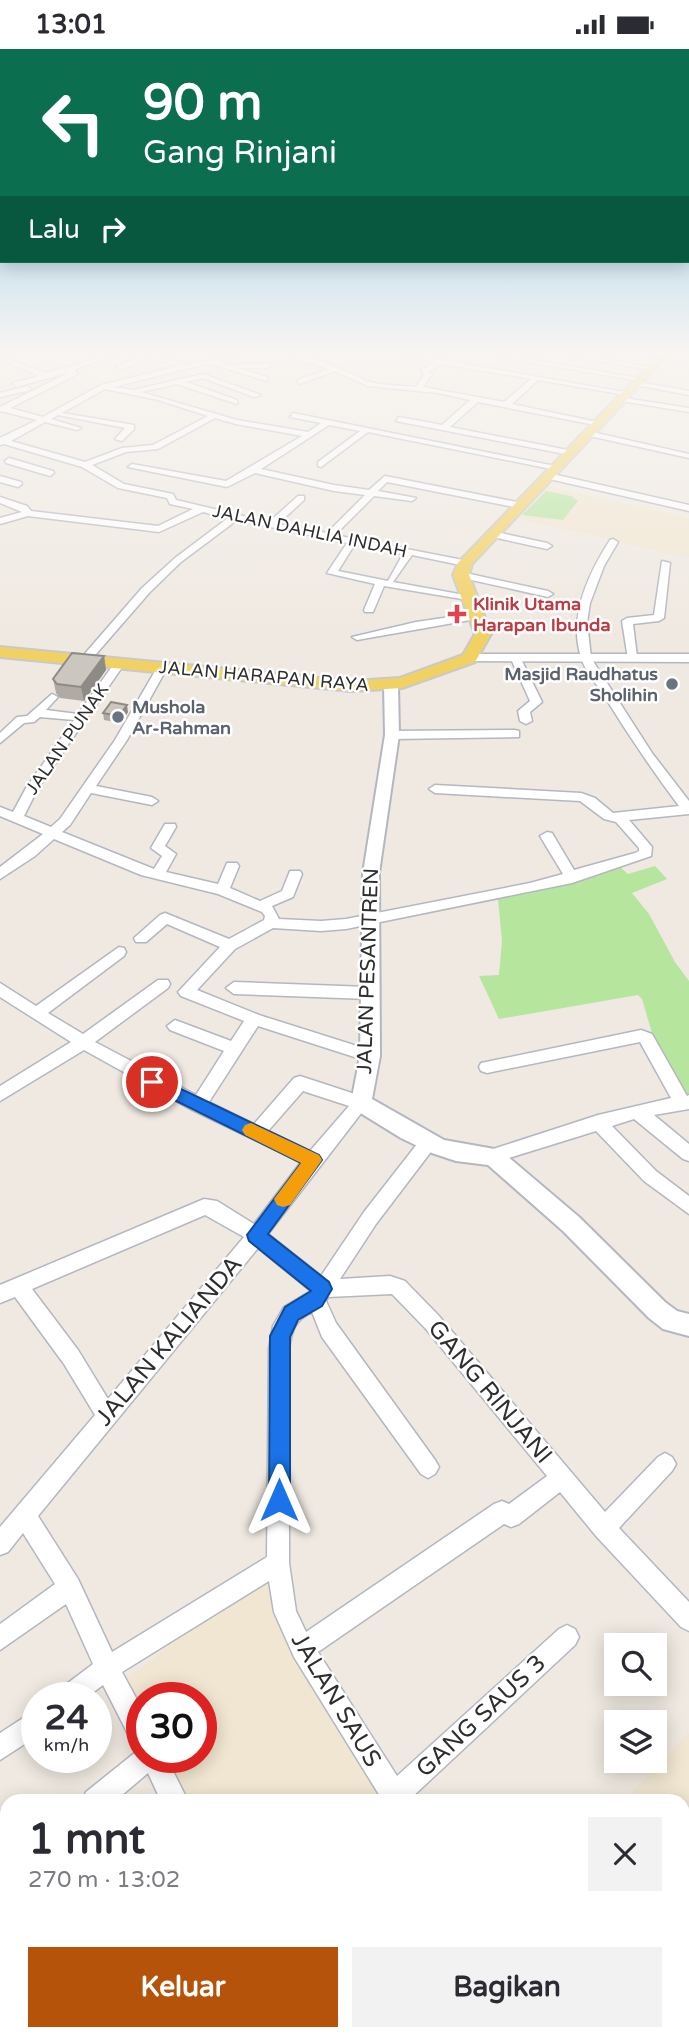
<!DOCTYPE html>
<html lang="id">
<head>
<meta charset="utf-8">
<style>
	body { margin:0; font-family:"Varela Round",sans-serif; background:#f2f2f3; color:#2b2b33; height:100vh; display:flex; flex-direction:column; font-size:26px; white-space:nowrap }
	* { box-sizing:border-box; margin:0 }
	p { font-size:23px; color:#7c7c81 }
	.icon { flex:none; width:38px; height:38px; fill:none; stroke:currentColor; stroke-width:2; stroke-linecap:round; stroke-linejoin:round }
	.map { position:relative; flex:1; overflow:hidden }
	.drawer { position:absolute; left:0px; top:1745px; width:690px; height:247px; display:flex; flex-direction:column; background:#fff; border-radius:21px 21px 0 0; box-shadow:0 4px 18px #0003 }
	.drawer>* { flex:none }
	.top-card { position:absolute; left:0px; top:0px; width:690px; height:214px; box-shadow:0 4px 18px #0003; background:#0b6e4f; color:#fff; overflow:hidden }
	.controls { position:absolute; left:604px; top:1584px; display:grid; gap:14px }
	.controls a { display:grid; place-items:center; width:63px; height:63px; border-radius:0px; background:#fff; box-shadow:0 4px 18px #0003; font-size:35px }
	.speed { position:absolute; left:21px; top:1633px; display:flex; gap:14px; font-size:35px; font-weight:700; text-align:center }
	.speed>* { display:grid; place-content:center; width:91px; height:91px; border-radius:50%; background:#fff; box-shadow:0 4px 18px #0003; line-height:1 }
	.speed small { font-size:18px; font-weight:400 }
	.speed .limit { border:10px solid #d22; background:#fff; color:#111 }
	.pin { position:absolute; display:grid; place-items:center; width:60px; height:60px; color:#fff; margin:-30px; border:4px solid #fff; border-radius:50%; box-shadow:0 2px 7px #0007 }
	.me { position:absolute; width:77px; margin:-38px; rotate:0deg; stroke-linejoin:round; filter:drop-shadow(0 0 5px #0008) }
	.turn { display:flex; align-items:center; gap:24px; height:147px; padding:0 28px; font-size:32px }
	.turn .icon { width:91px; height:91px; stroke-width:2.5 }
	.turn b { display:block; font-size:49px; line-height:60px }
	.then { display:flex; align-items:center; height:66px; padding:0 28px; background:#0003; gap:14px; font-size:26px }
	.round { display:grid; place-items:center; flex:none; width:74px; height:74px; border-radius:0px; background:#f2f2f3 }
	.summary { display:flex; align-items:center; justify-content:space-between; height:119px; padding:0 28px }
	h1 { font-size:42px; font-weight:800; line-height:52px }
	.primary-button { display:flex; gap:14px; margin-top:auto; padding:14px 28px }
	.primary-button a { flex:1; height:80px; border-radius:0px; background:#b45309; color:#fff; font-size:28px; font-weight:800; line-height:80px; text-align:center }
	.primary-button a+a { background:#f2f2f3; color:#2b2b33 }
	.status { display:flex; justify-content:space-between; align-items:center; height:49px; padding:0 35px; background:#fff; direction:ltr }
	.status svg { height:19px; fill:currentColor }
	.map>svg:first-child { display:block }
	.education { fill:#f0e6d1 }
	.green { fill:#b6e59e }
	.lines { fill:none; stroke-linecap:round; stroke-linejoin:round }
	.minor-casing { stroke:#b4b7c1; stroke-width:3 }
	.tertiary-casing { stroke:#b4b7c1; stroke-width:4 }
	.secondary-casing { stroke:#b4b7c1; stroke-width:3 }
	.primary-casing { stroke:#c9c9c9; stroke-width:4 }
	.minor { fill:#fff; fill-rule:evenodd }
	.tertiary { fill:#fff; fill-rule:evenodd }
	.secondary { fill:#fff; fill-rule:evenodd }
	.primary { fill:#f2d163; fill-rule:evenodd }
	.wall { fill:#afaba4 }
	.shaded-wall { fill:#8e8b86 }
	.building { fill:#cbc7bf; stroke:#8e8b86; stroke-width:2 }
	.route { fill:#1a73e8; stroke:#114b97; stroke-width:2 }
	.slow { fill:#f59e0b }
	.health-dot { fill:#e0444e; stroke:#fff; stroke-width:2.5 }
	.worship-dot { fill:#6b7280; stroke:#fff; stroke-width:2.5 }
	.labels { text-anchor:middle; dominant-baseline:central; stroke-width:5; stroke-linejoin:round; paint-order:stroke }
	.far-street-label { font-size:18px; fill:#2e2e2e; stroke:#fff }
	.far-health-label { font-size:18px; font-weight:bold; fill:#be3a42; stroke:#fff; text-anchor:start }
	.far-worship-label { font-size:18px; font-weight:bold; fill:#5b616d; stroke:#fff; text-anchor:end }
	.street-label { font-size:21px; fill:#2e2e2e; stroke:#fff }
	.near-street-label { font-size:24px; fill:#2e2e2e; stroke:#fff }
</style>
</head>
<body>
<div class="status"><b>13:01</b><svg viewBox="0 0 49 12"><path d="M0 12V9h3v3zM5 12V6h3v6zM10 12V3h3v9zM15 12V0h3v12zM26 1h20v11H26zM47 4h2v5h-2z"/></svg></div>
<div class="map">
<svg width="689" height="1991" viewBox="0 0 689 1991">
	<rect width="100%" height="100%" fill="#efe9e1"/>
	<path class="education" d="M543 436 685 468 689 470V509L512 468Z
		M269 1522 385 1752H186L163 1708H201V1648H142V1667L123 1632Z
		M689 1684V1985L682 1979V1752H624Z
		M316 1985H408L402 1991H320Z"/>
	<path class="green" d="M546 442 571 447 578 452 563 471 522 466Z
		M655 817 667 830 632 844 649 865 675 913 689 932V1051L659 1008 642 950 638 946 499 970 479 927 499 926 502 892 498 850 620 818 628 825Z"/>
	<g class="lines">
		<defs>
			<path id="minor" d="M105 307H115L75 320 78 325 10 359 43 368 101 336 179 317 150 309 123 320 116 318 145 307H156L185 316 233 307 218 312 236 318 239 315H271L268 319H237L267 328V332L209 314 114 338 133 341 203 325 261 346 254 348 203 329 186 333 237 351V355L177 335 141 343 237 371 308 383 321 374 290 368 293 364 560 418 556 421 368 383 321 418 318 417V413L360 382 329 376 261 420 334 436 369 441 385 427 522 454V458L519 459 387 433 378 442 416 449 412 452 374 447 335 486 468 512 470 514 465 517 412 506 393 533 470 547 475 550 474 552 384 537 373 563H365L364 561 375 535 327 524 347 494 237 471 181 513 150 543 90 612H82V608L142 539 175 509 228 469 203 463 159 483 28 467 0 475V469L22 463 0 454V448L27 457 31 462 158 477 193 460 170 455 167 449 118 439 82 418 4 395 0 396V389L37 371 0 362V358L70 323 16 338 13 334 39 327 3 311V309L46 324ZM105 340 158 351 208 367 153 396 122 399 85 413 11 392 45 373 77 381 81 379 51 370 58 366 125 379 115 390 122 392 134 380V376L62 364ZM215 369 236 375 302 387 226 432 132 415 128 418 227 438 255 424 334 442 365 446 327 484 278 475 304 451V447H298L269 473 176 451 173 445 124 435 92 416 126 403 158 400ZM355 495 403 505 388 532 338 522Z
				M288 307C317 305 341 322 367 332 381 337 400 336 416 338L424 326 421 321 434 313 406 307H420L630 344 626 346 538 331 512 355 597 373 600 377 478 353 450 378 573 402 574 404 570 406 396 372 399 368 442 376 470 351 438 344 368 337 335 322 300 335 297 331 329 320ZM442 315 531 330 504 353 423 338 432 325 429 323Z
				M495 307H510L644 330 640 332Z
				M570 307H585L655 319 651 321Z
				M633 332 689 342V346L636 336Z
				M28 337 31 341 0 348V344Z
				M618 348 689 359V363L621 352Z
				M588 382 689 405V409L585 386Z
				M9 409 53 422 54 424 50 427 6 414 5 412Z
				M548 424 689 456V462L545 429V425Z
				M0 427 21 433 22 435 18 438 0 433Z
				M491 482 547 494 552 497 547 500 488 487 486 485Z
				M613 490 618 493 604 517 590 554 587 573 591 609 652 704 689 752V765L629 771 652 798 651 807 572 834 346 880 321 882 273 879 235 900 197 941 259 966 376 1003 378 1007 376 1011 370 1013 258 977 209 1053 254 1075 294 1029 300 1027 367 1049 369 1054 268 1185 321 1227 364 1163 421 1090 427 1088 433 1090 436 1095 433 1100 376 1175 340 1230 390 1227 405 1232 439 1267 605 1463 658 1408 665 1404 672 1408 676 1415 672 1422 619 1479 689 1553V1582L681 1578 596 1487 560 1443 519 1475 511 1478 504 1475 318 1603 397 1727 559 1580 567 1576 575 1580 579 1588 575 1596 410 1750 411 1752H383L294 1608 274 1563 269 1532 122 1623 142 1660V1698L133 1695 103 1636 87 1648H56L60 1640 93 1615 66 1555 0 1601V1575L55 1535 23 1484 8 1503 0 1506V1478L95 1366 64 1315 15 1248 0 1254V1236L204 1150 217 1152 254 1175 301 1113 192 1061 84 1001 0 1052V1037L71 993 0 948V934L36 957 119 898 124 899 126 903 124 907 48 964 83 985 158 931H168L170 935 168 939 95 993 196 1046 224 1002 170 981 167 977 175 971 231 992 244 972 181 947 178 943 220 898 167 875 146 893H136L134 889 160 866 165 864 229 890 264 871 265 867 262 863 218 845 141 826 54 790 35 807 0 830V818L43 785 0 767V758L13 763 26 739 74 671 40 668 34 673 24 674 0 694V684L17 668 27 667 52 645 58 648 46 661 78 665 116 612 125 614 38 739 24 767 51 778 60 770 115 691 158 617H166L167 619 127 691 96 737 152 748 158 752 152 756 91 744 70 776 62 783 154 820 162 807 151 799 165 775H175L176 778 165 797 176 805 166 823 218 835 227 814H237L239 817 230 839 260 852 282 842 290 822H300L302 825 293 848 272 857 279 870 321 872 346 870 530 834 563 825 540 787 547 783 552 784 574 821 635 804 639 802V799L616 773 604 770 580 752 435 744 429 740 435 736 581 744 595 749 613 764 679 757C652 721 627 684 603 645 596 634 584 621 581 608 568 568 588 525 610 491ZM303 1042 349 1057 310 1102 268 1082ZM205 1166 244 1188 108 1350 78 1301 32 1240ZM258 1199 311 1242 284 1258 273 1277 269 1300 267 1508 112 1603 78 1530 38 1467ZM392 1245 425 1279 547 1427 509 1455 502 1452 494 1455 306 1583 296 1562 289 1514V1300C292 1281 294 1272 312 1263L322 1288 421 1425 428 1429 435 1425 439 1418 435 1411 336 1274 326 1252 328 1248Z
				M662 512 670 514 664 569 659 572 633 575 637 608 628 610 622 572 627 569 654 566Z
				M461 523 548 542 553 545 548 548 458 528V524Z
				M478 564 482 565V569L357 591 352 588 416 573Z
				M516 607 521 610 542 653 530 663 532 672 526 675 520 672 518 662 530 652 511 610Z
				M515 681 519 682V688L392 690 386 686 392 682Z
				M234 933 368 938 376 944 368 950 234 945 226 939Z
				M641 981 652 985 687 1047 689 1046V1060L654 1066 689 1095V1112L683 1110 634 1070 612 1077 656 1122 689 1147V1165L644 1132 596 1082 493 1114 487 1112 484 1107 487 1102 493 1100 598 1066 671 1049 640 993 487 1024 481 1022 479 1018 481 1014Z
				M37 1660V1687L0 1711V1684Z
				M142 1698V1708H166L188 1752H161L148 1724 115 1752H82L86 1743Z
				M7 1812V1841L0 1844V1815Z
				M7 1964V1984H18L13 1991H0V1967Z
				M153 1984H187L184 1991H151Z
				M530 1984H560L562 1991H533Z"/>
			<path id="tertiary" d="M391 632 398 636 399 686 379 824 380 1007 372 1050 444 1091 500 1101 579 1168 665 1253 677 1262 689 1265V1287L663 1280 649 1269 563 1182 488 1116 456 1112 432 1104 401 1089 354 1060 351 1054 360 1007 363 824 385 686 384 636Z"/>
			<path id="secondary" d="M469 605H689V613L464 612 462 609Z"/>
			<path id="primary" d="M657 307H668L472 515 469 526 491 585 475 613 402 639 352 642 0 608V598L352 632 400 629 463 606 475 585 453 526 458 514Z"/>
		</defs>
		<use href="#minor" class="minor-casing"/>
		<use href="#tertiary" class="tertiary-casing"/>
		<use href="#secondary" class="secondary-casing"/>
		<use href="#primary" class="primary-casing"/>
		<use href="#minor" class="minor"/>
		<use href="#tertiary" class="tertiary"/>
		<use href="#secondary" class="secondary"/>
		<use href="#primary" class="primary"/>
	</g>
	<path class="wall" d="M104 607 106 621 84 652 60 649 56 644 53 630Z
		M128 663 121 674 104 671 103 664Z"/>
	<path class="shaded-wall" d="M104 607 106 621 84 652 81 638Z
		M127 656 128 663 121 674 119 667Z"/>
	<path class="building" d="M72 604 104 607 81 638 57 635 53 630Z
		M111 653 127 656 119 667 103 664Z"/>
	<linearGradient id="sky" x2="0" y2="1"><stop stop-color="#7abfeb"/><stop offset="0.52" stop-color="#f8f5f2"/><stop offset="1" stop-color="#f8f5f2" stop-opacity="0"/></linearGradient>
	<rect width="689" height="585" fill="url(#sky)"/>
	<path class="route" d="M152 1026 319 1106 322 1111 268 1185 329 1233 332 1240 322 1257 298 1271 290 1288V1451L287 1459 279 1462 272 1459 269 1451 270 1287 285 1258 311 1242 249 1192 247 1186 301 1114 146 1037 144 1033 146 1028Z"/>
	<path class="slow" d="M251 1074 319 1106 322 1111 290 1156 283 1158 277 1156 274 1150 301 1114 245 1086 242 1081 245 1076Z"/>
	<path class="health-dot" d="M453.5 554.5h7v7h7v7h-7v7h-7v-7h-7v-7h7z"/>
	<g class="worship-dot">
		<circle cx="672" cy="635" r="7"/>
		<circle cx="118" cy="668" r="7"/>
	</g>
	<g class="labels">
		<g class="far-street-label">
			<text transform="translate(310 482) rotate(12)">JALAN DAHLIA INDAH</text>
			<text transform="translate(264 627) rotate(5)">JALAN HARAPAN RAYA</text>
			<text transform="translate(67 690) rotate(-55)">JALAN PUNAK</text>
		</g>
		<g class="far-health-label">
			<text x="473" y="555">Klinik Utama<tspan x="473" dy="21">Harapan Ibunda</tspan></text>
		</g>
		<g class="far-worship-label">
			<text x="658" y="625">Masjid Raudhatus<tspan x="658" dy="21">Sholihin</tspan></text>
			<text x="132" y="658" text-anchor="start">Mushola<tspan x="132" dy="21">Ar-Rahman</tspan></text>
		</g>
		<g class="street-label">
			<text transform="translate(368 922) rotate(-88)">JALAN PESANTREN</text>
		</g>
		<g class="near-street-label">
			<text transform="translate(169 1292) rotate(-50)">JALAN KALIANDA</text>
			<text transform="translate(490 1343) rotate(50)">GANG RINJANI</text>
			<text transform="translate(336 1651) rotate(59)">JALAN SAUS</text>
			<text transform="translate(481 1667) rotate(-43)">GANG SAUS 3</text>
		</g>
	</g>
</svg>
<div class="controls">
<a><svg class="icon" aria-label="search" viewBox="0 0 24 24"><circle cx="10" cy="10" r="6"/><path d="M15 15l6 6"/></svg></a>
<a><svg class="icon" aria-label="layers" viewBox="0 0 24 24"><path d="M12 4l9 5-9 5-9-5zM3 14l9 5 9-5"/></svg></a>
</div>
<div class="speed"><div>24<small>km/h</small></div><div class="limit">30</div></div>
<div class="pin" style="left:152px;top:1033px;background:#d93025"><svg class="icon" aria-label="arrive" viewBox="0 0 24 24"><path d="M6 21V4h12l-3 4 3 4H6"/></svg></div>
<svg class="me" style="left:279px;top:1451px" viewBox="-20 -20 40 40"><path d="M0-17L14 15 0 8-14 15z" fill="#1a73e8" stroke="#fff" stroke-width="4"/></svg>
<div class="top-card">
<div class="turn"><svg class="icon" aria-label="left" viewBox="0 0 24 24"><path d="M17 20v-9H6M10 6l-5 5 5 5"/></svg><div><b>90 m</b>Gang Rinjani</div></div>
<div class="then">Lalu<svg class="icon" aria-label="right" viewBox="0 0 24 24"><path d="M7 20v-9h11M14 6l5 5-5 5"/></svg></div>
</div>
<section class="drawer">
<div class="summary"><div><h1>1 mnt</h1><p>270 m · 13:02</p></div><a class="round"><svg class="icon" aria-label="close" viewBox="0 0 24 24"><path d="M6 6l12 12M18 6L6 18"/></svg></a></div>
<div class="primary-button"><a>Keluar</a><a>Bagikan</a></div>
</section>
</div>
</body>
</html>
